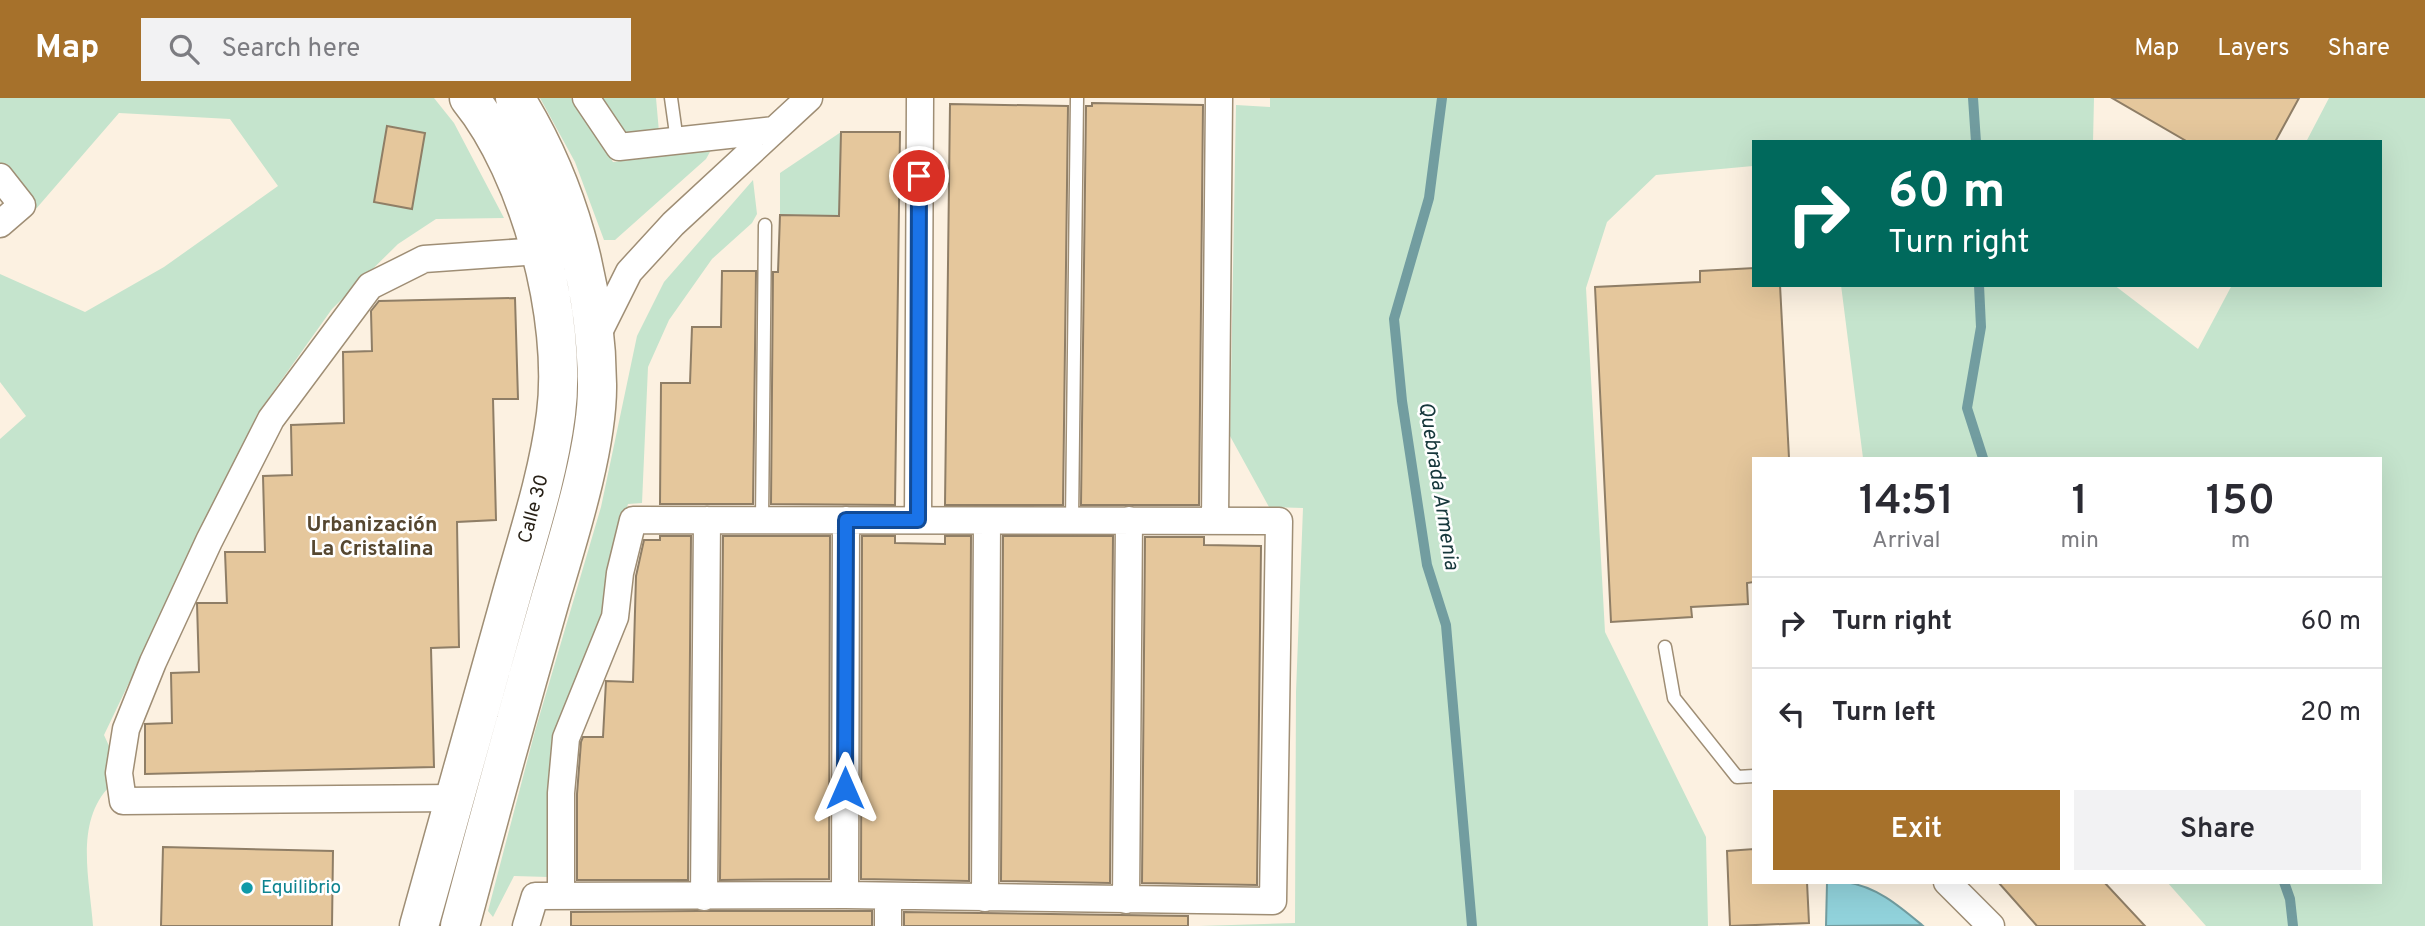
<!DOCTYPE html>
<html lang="en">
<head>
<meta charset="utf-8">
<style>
	body { margin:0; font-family:Overpass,sans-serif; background:#f2f2f3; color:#2b2b33; height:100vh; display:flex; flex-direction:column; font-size:26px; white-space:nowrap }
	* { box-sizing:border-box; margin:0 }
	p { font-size:23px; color:#7c7c81 }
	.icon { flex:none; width:38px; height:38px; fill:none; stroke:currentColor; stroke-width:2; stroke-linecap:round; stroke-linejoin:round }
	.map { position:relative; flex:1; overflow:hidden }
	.panel { position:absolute; left:1752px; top:359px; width:630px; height:427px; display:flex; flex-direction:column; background:#fff; border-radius:0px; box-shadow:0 7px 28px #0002 }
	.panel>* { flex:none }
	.hud { position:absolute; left:1752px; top:42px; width:630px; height:147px; border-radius:0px; box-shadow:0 7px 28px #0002; background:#00695c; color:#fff; overflow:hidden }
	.pin { position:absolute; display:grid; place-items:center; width:60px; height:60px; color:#fff; margin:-30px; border:4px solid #fff; border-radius:50%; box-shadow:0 2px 7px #0007 }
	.me { position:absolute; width:77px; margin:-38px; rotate:0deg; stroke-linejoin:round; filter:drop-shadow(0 0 5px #0008) }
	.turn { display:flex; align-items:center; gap:24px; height:147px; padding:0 21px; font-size:32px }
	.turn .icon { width:91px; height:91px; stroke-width:2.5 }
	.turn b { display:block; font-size:49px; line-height:60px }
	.eta { display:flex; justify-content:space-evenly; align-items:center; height:119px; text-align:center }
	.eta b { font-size:42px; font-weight:600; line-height:49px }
	.cta { display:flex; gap:14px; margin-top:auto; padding:14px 21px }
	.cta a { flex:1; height:80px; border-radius:0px; background:#a6712b; color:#fff; font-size:28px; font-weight:600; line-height:80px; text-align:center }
	.cta a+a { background:#f2f2f3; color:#2b2b33 }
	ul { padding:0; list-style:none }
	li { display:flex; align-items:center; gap:21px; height:91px; padding:0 21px; border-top:2px solid #e1e1e2 }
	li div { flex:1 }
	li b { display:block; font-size:26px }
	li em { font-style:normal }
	header { display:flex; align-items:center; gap:42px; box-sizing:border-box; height:98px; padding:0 35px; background:#a6712b; color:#fff }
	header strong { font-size:33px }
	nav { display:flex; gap:38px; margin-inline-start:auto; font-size:24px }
	.search { width:490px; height:63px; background:#f2f2f3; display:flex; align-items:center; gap:18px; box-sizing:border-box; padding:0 24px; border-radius:0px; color:#7c7c81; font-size:26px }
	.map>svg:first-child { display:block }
	.green { fill:#c5e4cd }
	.water { fill:#91d2db; stroke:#729da0; stroke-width:2 }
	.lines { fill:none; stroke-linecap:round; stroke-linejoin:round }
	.stream { stroke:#729da0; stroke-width:10 }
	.building { fill:#e5c79c; stroke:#8f7e66; stroke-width:2 }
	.service-casing { stroke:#9f8e75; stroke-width:15 }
	.minor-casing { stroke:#9f8e75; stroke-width:29 }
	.primary-casing { stroke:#9f8e75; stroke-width:41 }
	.service { stroke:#fff; stroke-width:12 }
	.minor { stroke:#fff; stroke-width:26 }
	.primary { stroke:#fff; stroke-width:38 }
	.route-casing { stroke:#114b97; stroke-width:18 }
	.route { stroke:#1a73e8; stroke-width:12 }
	.culture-dot { fill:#0f9aa8; stroke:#fff; stroke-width:2.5 }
	.labels { text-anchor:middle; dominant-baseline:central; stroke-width:5; stroke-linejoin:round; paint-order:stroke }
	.street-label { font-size:19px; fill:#282117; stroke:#fff }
	.culture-label { font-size:19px; fill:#0d838f; stroke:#fff; text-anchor:start }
	.water-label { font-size:21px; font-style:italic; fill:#16373b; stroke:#fff }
	.neighbourhood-label { font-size:21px; font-weight:bold; fill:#564730; stroke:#fff }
</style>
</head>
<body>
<header>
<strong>Map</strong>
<div class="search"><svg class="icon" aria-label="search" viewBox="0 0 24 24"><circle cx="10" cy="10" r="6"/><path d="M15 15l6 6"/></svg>Search here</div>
<nav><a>Map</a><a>Layers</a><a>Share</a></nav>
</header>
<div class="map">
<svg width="2425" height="828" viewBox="0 0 2425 828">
	<rect width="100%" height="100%" fill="#fcf1e1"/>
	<path class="green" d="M0 0H434L454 25 504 120 436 121 398 146 332 211 258 315 104 637 109 648 110 688C74 724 90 783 93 828H0V341L26 318 0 284V176L85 214 164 169 278 88 230 21 119 15 35 112 0 65Z
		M540 0H571L613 64 711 52 706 61 615 142H604L575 64Z
		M595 0H656L659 34 621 38Z
		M1270 0H2094L2093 44H1754L1753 68 1656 77 1607 124 1586 190 1605 534 1706 739 1708 828H1199L1295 825 1296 594 1303 410 1269 409 1230 338 1236 7 1270 9Z
		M2329 0H2425V828H2206L2167 784H2380V360H1863L1841 187H2114L2198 251 2232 187H2380V44H2306Z
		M841 34 840 118 780 117V75Z
		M753 82 757 116 752 125 712 161 669 222 648 269 642 405 628 406 616 442 606 508 578 580 554 772 548 779 514 778 493 819 488 813 535 633 601 409 637 238 664 184Z"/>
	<path class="water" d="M1846 784C1877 789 1898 807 1922 827L1826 828 1827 785Z"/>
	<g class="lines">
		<path class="stream" d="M1442 0 1429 100 1394 221 1402 303 1427 467 1446 527 1472 828
			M1973 0 1976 44
			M1979 187 1981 229 1967 310 1983 360
			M2284 784 2290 801 2293 828"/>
	</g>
	<path class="building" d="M2112 0H2299L2275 44H2188Z
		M1092 5 1203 7 1199 407H1081L1086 8H1092Z
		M950 6 1068 8 1063 407H945Z
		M387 28 425 35 412 111 374 104Z
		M841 34H900L895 407 771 406 773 174H778L780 117 839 118Z
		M1754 170V187H1780L1789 360H1754V484L1747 485 1748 506 1691 509 1692 519 1611 524 1595 189 1700 184V173Z
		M722 173H756L753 406H660L661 285H690L692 229H721Z
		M515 200 518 301H493L496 422 457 424 459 549 431 550 434 669 145 676V626L172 625 171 575 199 574 197 505H227L225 454H265L263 378 292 377 291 327 344 325 343 254 372 253 371 213 379 203Z
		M660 438H691L688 782H577V696L581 644 583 639H603L606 583 633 584 636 478 644 442H660Z
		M723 438H830L829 781 720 782Z
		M862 438H895V445L945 446V438H971L969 783 861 781Z
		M1003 438H1113L1110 785 1001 783Z
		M1145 439H1204V447L1261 448 1257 787 1142 785Z
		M163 749 333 753 332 828H161Z
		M1754 751V784H1807L1809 825 1730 828 1727 753Z
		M1998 784H2104L2145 828H2037Z
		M698 813H872V828H571V814Z
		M904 814 1188 818V828H904Z"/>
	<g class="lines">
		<defs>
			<path id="service" d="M671 0 677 43
				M762 422 765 127
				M1072 422 1077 0
				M1665 549 1674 600 1737 679 1754 678"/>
			<path id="minor" d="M586 0 619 49 774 32
				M0 79 22 107 0 126
				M595 242 629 174 673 126 809 0
				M918 422 920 0
				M1215 422 1219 0
				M454 700 123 703 119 675 126 631 153 564 209 443 271 321 370 188 424 161 539 153
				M1947 784 1991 828
				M845 797 846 422
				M704 799 707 422
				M985 800 987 424
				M1126 802 1129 422
				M526 828 535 798 845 797 1273 803 1279 423 633 422 620 475 615 519 566 640 561 695V798
				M888 828V799"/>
			<path id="primary" d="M419 828C449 721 479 613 509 506 526 444 548 380 556 316 568 221 530 75 469 0
				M460 828C489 719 519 610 550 502 568 441 598 348 597 286 596 186 568 85 515 0"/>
		</defs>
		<use href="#service" class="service-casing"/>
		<use href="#minor" class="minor-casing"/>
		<use href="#primary" class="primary-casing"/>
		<use href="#service" class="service"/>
		<use href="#minor" class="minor"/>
		<use href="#primary" class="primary"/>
	</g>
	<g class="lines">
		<defs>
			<path id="route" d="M845 690 846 422H918L919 78"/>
		</defs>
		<use href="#route" class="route-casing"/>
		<use href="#route" class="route"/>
	</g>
	<circle class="culture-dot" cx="247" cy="790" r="7"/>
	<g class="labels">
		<g class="street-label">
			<text transform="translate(534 411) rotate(-75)">Calle 30</text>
		</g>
		<g class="culture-label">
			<text x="261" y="790">Equilibrio</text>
		</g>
		<g class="water-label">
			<text transform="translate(1438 388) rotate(81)">Quebrada Armenia</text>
		</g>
		<g class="neighbourhood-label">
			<text x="372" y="427">Urbanización<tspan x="372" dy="24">La Cristalina</tspan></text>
		</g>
	</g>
</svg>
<div class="pin" style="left:919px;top:78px;background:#d93025"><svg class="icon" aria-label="arrive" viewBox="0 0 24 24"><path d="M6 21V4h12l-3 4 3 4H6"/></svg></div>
<svg class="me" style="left:845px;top:690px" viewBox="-20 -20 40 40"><path d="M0-17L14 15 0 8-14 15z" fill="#1a73e8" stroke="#fff" stroke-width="4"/></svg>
<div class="hud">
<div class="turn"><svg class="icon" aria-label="right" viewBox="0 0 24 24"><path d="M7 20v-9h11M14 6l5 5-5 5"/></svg><div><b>60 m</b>Turn right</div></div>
</div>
<section class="panel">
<div class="eta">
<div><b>14:51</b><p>Arrival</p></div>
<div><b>1</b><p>min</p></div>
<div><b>150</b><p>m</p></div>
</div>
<ul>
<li><svg class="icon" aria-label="right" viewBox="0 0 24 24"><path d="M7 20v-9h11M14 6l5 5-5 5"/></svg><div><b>Turn right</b></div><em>60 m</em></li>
<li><svg class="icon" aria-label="left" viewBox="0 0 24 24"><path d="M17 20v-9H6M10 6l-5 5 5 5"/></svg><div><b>Turn left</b></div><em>20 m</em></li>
</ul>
<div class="cta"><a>Exit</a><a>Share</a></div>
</section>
</div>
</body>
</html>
